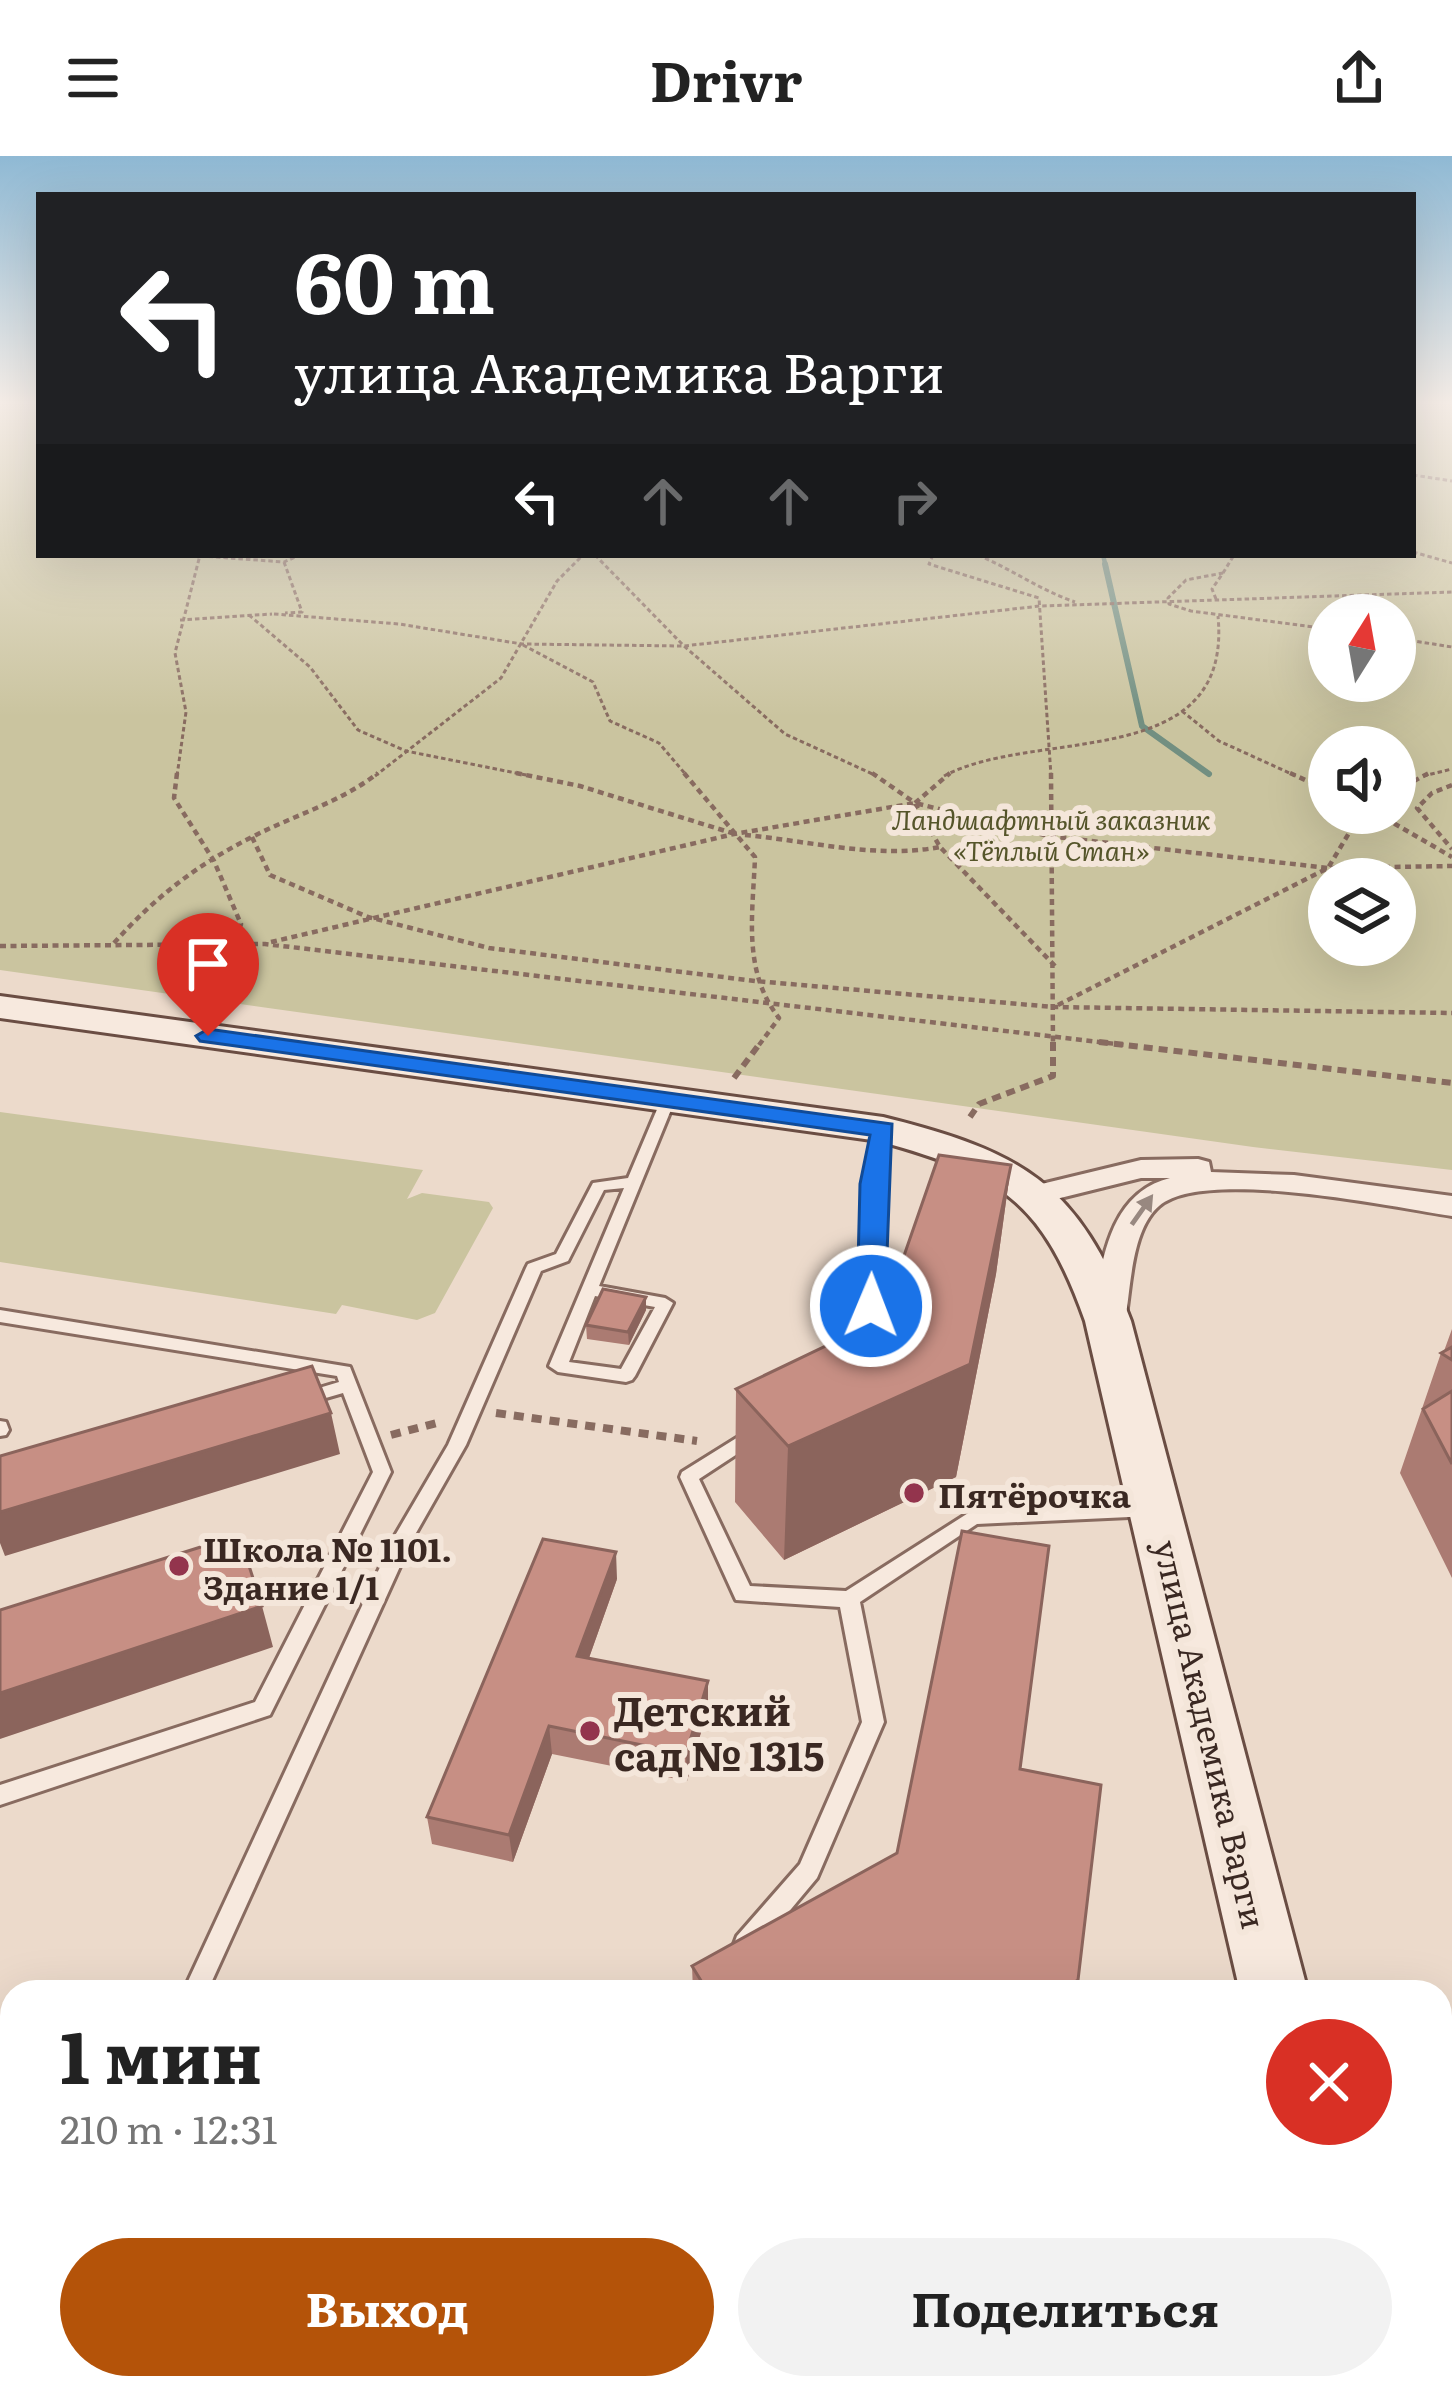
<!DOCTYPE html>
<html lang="ru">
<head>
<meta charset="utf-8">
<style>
	body { margin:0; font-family:Literata,serif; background:#f2f2f2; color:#222; height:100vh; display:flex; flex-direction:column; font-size:45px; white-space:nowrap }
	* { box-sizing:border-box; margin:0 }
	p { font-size:39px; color:#767676 }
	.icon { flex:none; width:66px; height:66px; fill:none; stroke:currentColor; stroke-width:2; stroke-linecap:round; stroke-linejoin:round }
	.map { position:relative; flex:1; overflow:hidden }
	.panel { position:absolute; left:0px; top:1824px; width:1452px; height:420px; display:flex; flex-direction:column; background:#fff; border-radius:36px 36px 0 0; box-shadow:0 12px 48px #0002 }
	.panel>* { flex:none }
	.hud { position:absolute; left:36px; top:36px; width:1380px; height:366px; border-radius:0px; box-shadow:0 12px 48px #0002; background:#202124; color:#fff; overflow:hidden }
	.needle { width:78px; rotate:11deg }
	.fabs { position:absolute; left:1308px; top:438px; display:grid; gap:24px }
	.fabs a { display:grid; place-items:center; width:108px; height:108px; border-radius:50%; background:#fff; box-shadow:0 12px 48px #0002; font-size:60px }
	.pin { position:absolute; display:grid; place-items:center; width:102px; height:102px; color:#fff; margin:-123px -51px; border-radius:50% 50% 50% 0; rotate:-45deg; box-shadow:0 0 12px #0007 }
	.pin .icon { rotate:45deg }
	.me { position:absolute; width:132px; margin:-66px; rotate:1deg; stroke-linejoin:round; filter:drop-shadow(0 0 9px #0008) }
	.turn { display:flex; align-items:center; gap:42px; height:252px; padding:0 60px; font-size:54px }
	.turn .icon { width:156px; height:156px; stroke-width:2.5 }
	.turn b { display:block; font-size:84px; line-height:102px }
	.lanes { display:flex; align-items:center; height:114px; padding:0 60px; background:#0003; justify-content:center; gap:60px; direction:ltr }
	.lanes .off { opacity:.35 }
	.round { display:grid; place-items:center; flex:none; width:126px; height:126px; border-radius:63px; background:#f2f2f2 }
	.overview { display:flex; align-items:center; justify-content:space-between; height:204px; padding:0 60px }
	h1 { font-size:72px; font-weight:700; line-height:90px }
	.primary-button { display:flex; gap:24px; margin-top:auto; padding:24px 60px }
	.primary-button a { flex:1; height:138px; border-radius:72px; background:#b45309; color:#fff; font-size:48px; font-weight:700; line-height:138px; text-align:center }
	.primary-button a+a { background:#f2f2f2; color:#222 }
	header { display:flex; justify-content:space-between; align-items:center; height:156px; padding:0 60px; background:#fff; font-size:54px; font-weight:700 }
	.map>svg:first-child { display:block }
	.green { fill:#cac49f; fill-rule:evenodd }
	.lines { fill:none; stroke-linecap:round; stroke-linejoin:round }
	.stream-far1 { stroke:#728f81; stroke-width:4.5 }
	.stream { stroke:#728f81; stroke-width:6 }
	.lane-casing { stroke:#886b60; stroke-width:6 }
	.street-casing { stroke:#886b60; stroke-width:6 }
	.secondary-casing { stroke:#6a4d43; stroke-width:6 }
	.path-far4 { stroke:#886b60; stroke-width:3; stroke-dasharray:4.5 3; stroke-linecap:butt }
	.path-far3 { stroke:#886b60; stroke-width:4.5; stroke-dasharray:6 4.5; stroke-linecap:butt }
	.path-far2 { stroke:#886b60; stroke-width:6; stroke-dasharray:9 6; stroke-linecap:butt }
	.path-far1 { stroke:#886b60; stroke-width:8; stroke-dasharray:10 8; stroke-linecap:butt }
	.path { stroke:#886b60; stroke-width:9; stroke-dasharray:14 9; stroke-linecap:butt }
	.lane { fill:#f7e9de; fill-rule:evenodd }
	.street { fill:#f7e9de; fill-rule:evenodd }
	.secondary { fill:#f7e9de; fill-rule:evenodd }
	.wall { fill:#ab7b72 }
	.shaded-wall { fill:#8b645c }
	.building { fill:#c78f84; stroke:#8b645c; stroke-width:3 }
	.oneway { fill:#988880 }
	.route { fill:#1a73e8; stroke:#114b97; stroke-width:3 }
	.poi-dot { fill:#93344d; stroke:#f4e6da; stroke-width:4.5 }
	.labels { text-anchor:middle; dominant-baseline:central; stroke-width:12; stroke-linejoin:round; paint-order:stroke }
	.far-park-label { font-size:27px; font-style:italic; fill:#55552a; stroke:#f4e6da }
	.poi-label { font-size:33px; font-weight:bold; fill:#3a2822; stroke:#f4e6da; text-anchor:start }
	.street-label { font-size:33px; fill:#3a2822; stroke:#f4e6da }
	.near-poi-label { font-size:39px; font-weight:bold; fill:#3a2822; stroke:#f4e6da; text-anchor:start }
</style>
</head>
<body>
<header><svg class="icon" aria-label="menu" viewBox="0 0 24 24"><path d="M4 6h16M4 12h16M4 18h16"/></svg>Drivr<svg class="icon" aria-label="share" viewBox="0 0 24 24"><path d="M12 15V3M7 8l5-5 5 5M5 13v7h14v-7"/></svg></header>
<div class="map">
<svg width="1452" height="2244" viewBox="0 0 1452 2244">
	<rect width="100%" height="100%" fill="#ecdacb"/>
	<path class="green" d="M0 247H39V399H1413V247H1452V1014L1253 991 0 814ZM1395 459V525H1329V459ZM1329 591H1395V657H1329ZM1395 723V789H1329V723Z
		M0 956 423 1014 407 1043 422 1037 489 1046 493 1052 435 1157 417 1164 342 1149 336 1158 0 1106Z"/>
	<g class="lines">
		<path class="stream-far1" d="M1103 399 1106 411"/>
		<path class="stream" d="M1105 408 1142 570 1209 618"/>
		<defs>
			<path id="lane" d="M668 940 675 944 599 1130 665 1142 673 1147 635 1220 632 1224 626 1226 558 1216 549 1210 624 1032 604 1034 568 1105 541 1115 466 1289 412 1384 207 1836H183L393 1383 448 1289 526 1112 528 1108 556 1098 593 1027 628 1022 661 944ZM595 1140 655 1151 621 1213 569 1206Z
				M883 969 890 973C880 1044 883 1116 874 1187L865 1193 856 1187C867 1116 865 1044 876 973Z
				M0 1154 350 1211 391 1316 270 1559 0 1649V1629L255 1546 373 1316 343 1237 305 1248 299 1246 296 1242 299 1238 339 1226 337 1220 0 1166Z
				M0 1265 6 1266 9 1274 6 1279 0 1280Z
				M751 1273 757 1275 760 1280 757 1285 699 1323 750 1430 846 1435 973 1354 1151 1346 1158 1348 1161 1353 1158 1358 1151 1360 977 1368 860 1446 884 1566 817 1722 755 1796 746 1799 737 1796 734 1788 737 1780 800 1708 862 1566 840 1451 736 1444 680 1321 682 1316Z
				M1452 2199V2229L1440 2235 1434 2232H1440V2204Z
				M706 2232H747L740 2244H699Z
				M856 2232H888L894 2244H862Z"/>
			<path id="street" d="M1198 1003 1209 1006 1211 1016 1294 1019 1452 1040V1060C1393 1051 1203 1011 1159 1050 1131 1074 1131 1132 1125 1165L1108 1176 1096 1173 1091 1165C1102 1111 1106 1038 1170 1022H1141L1036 1048 1020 1039 1025 1032 1141 1004Z"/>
			<path id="secondary" d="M0 840 883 961C1023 996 1078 1027 1131 1165L1308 1836H1240L1085 1165C1042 1044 1000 1019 879 985L0 862Z
				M1350 2232H1430L1434 2244H1354Z"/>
		</defs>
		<use href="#lane" class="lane-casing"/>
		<use href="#street" class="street-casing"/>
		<use href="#secondary" class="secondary-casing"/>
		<path class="path-far4" d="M1413 319 1452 325
			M1413 396 1452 407
			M595 399 684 490 785 578 877 620
			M933 399 929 408 1039 442 1051 620
			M978 399C1013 414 1040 434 1075 446
			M201 400 284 406 300 399
			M284 406 302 456 285 457
			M1223 417 1234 399
			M1216 443 1212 433 1223 417 1186 424 1168 442 1169 448 1191 455 1329 473
			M274 458 399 468 522 488 684 490 1040 450 1452 436
			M249 459 310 511 358 574 406 595 531 620
			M180 464 272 458
			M1395 482 1452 491
			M523 489 593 526 610 565 659 587 687 620
			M1182 555 1219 585 1296 620
			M177 620 186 556 175 497 200 399
			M375 620 501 522 557 425 583 399
			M944 620C1035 571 1233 618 1218 460
			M1423 620 1452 613"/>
		<path class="path-far3" d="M177 617 174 642 214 705 241 768 235 786
			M516 617 580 630 732 677
			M684 617 755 701C753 757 742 815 779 862L759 889
			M872 617 915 647 940 691 1056 811
			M1051 617 1053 889
			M1290 617 1329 635
			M1452 629 1432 637 1417 652 1452 693
			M1395 635 1429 617
			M915 647 950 617
			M1376 657 1452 701
			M745 679C809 685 878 703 940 691
			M252 681 270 719 368 761 489 792 755 825 1054 851 1452 857
			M271 786 734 678 915 647 1048 680 1328 712 1452 710
			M114 787C155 741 198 708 254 680 295 659 341 646 378 617
			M0 790 265 788 1125 889
			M1058 849 1328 712 1361 657"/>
		<path class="path-far2" d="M1099 886 1452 927
			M734 922 761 886
			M970 961 979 948 1053 920V886"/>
		<path class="path-far1" d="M496 1257 697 1285
			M391 1279 437 1267"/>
		<path class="path" d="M0 2039 12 2046
			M278 2232 282 2244"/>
		<use href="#lane" class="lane"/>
		<use href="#street" class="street"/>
		<use href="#secondary" class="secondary"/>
	</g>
	<path class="wall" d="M1011 1009 996 1118 956 1321 784 1404 735 1346 736 1233 882 1163Z
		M646 1141V1154L629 1189 587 1183 586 1169Z
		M1452 1173V1422L1400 1317 1441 1197 1444 1195Z
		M617 1423 589 1502 708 1525V1552L687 1625 552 1598 513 1706 432 1688 427 1661Z
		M1020 1613 1075 1836H693L692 1810 897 1697Z
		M1077 2232H1231V2244H1073Z"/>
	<path class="shaded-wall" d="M1011 1009 996 1118 956 1321 784 1404 788 1290Z
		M646 1141V1154L629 1189 628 1176Z
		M331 1257 340 1298 5 1400 0 1387V1356Z
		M616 1396 617 1423 580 1527 577 1500Z
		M262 1450 273 1491 0 1583V1537Z
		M708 1525V1552L687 1625 686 1598Z
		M549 1570 552 1598 513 1706 509 1679Z
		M1078 1824 1075 1836H1058Z
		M436 2232H461L441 2244H416Z"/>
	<path class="building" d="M939 999 1011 1009 970 1208 788 1290 736 1233 882 1163Z
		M603 1133 646 1141 628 1176 586 1169Z
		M1452 1191V1204L1441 1197Z
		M312 1210 331 1257 0 1356V1300Z
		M1452 1235V1308L1423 1253Z
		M962 1375 1049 1390 1020 1613 1101 1629 1078 1824 1058 1836H708L692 1810 897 1697Z
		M239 1379 262 1450 0 1537V1454Z
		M543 1383 616 1396 577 1500 708 1525 686 1598 549 1570 509 1679 427 1661Z
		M308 2232H436L416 2244H312Z
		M492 2232H566L572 2244H497Z
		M1097 2232H1231V2244H1096Z"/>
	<defs><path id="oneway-solid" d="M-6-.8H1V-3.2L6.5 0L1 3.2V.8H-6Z" transform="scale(3)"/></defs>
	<use class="oneway" href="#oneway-solid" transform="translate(1142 1054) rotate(-55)"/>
	<linearGradient id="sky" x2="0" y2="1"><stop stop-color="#8fb9d4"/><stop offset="0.44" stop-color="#f6eee8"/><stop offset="1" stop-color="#f6eee8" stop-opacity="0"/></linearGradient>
	<rect width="1452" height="561" fill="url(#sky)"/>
	<path class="route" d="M208 873 892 968 885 1150 871 1159 857 1150 860 1028 870 979 200 885 196 880Z"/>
	<g class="poi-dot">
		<circle cx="914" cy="1337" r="12"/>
		<circle cx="179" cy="1410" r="12"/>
		<circle cx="590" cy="1575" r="12"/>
	</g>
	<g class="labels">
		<g class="far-park-label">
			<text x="1051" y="662">Ландшафтный заказник<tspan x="1051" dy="31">«Тёплый Стан»</tspan></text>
		</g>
		<g class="poi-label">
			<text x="938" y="1337">Пятёрочка</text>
			<text x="203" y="1391">Школа № 1101.<tspan x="203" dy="38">Здание 1/1</tspan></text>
		</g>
		<g class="street-label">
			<text transform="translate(1212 1578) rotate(77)">улица Академика Варги</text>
		</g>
		<g class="near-poi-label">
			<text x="614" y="1553">Детский<tspan x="614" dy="45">сад № 1315</tspan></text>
		</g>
	</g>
</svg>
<div class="fabs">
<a><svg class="needle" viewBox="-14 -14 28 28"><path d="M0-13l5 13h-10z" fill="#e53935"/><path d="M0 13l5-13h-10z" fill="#767676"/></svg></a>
<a><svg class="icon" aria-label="sound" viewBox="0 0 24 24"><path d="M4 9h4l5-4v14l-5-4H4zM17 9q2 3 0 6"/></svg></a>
<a><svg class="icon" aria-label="layers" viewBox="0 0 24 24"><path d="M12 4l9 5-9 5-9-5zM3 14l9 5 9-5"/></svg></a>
</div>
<div class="pin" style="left:208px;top:880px;background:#d93025"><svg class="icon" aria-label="arrive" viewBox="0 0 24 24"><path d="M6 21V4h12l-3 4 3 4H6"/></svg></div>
<svg class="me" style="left:871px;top:1150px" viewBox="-20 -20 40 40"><circle r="17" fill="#1a73e8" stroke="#fff" stroke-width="3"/><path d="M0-11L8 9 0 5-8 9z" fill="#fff"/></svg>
<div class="hud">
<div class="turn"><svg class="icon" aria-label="left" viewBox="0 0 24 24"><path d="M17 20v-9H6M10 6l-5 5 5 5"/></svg><div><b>60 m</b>улица Академика Варги</div></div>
<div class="lanes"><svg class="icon" aria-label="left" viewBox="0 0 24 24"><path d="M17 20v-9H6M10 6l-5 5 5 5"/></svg><svg class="icon off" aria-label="ahead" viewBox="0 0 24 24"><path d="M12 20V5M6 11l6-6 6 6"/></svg><svg class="icon off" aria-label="ahead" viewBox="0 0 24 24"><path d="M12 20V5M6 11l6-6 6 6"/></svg><svg class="icon off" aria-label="right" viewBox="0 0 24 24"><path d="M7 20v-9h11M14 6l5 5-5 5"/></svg></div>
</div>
<section class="panel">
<div class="overview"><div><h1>1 мин</h1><p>210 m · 12:31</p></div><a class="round" style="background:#d93025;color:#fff"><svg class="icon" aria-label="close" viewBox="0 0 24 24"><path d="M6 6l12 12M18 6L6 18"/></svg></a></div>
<div class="primary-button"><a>Выход</a><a>Поделиться</a></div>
</section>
</div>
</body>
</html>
